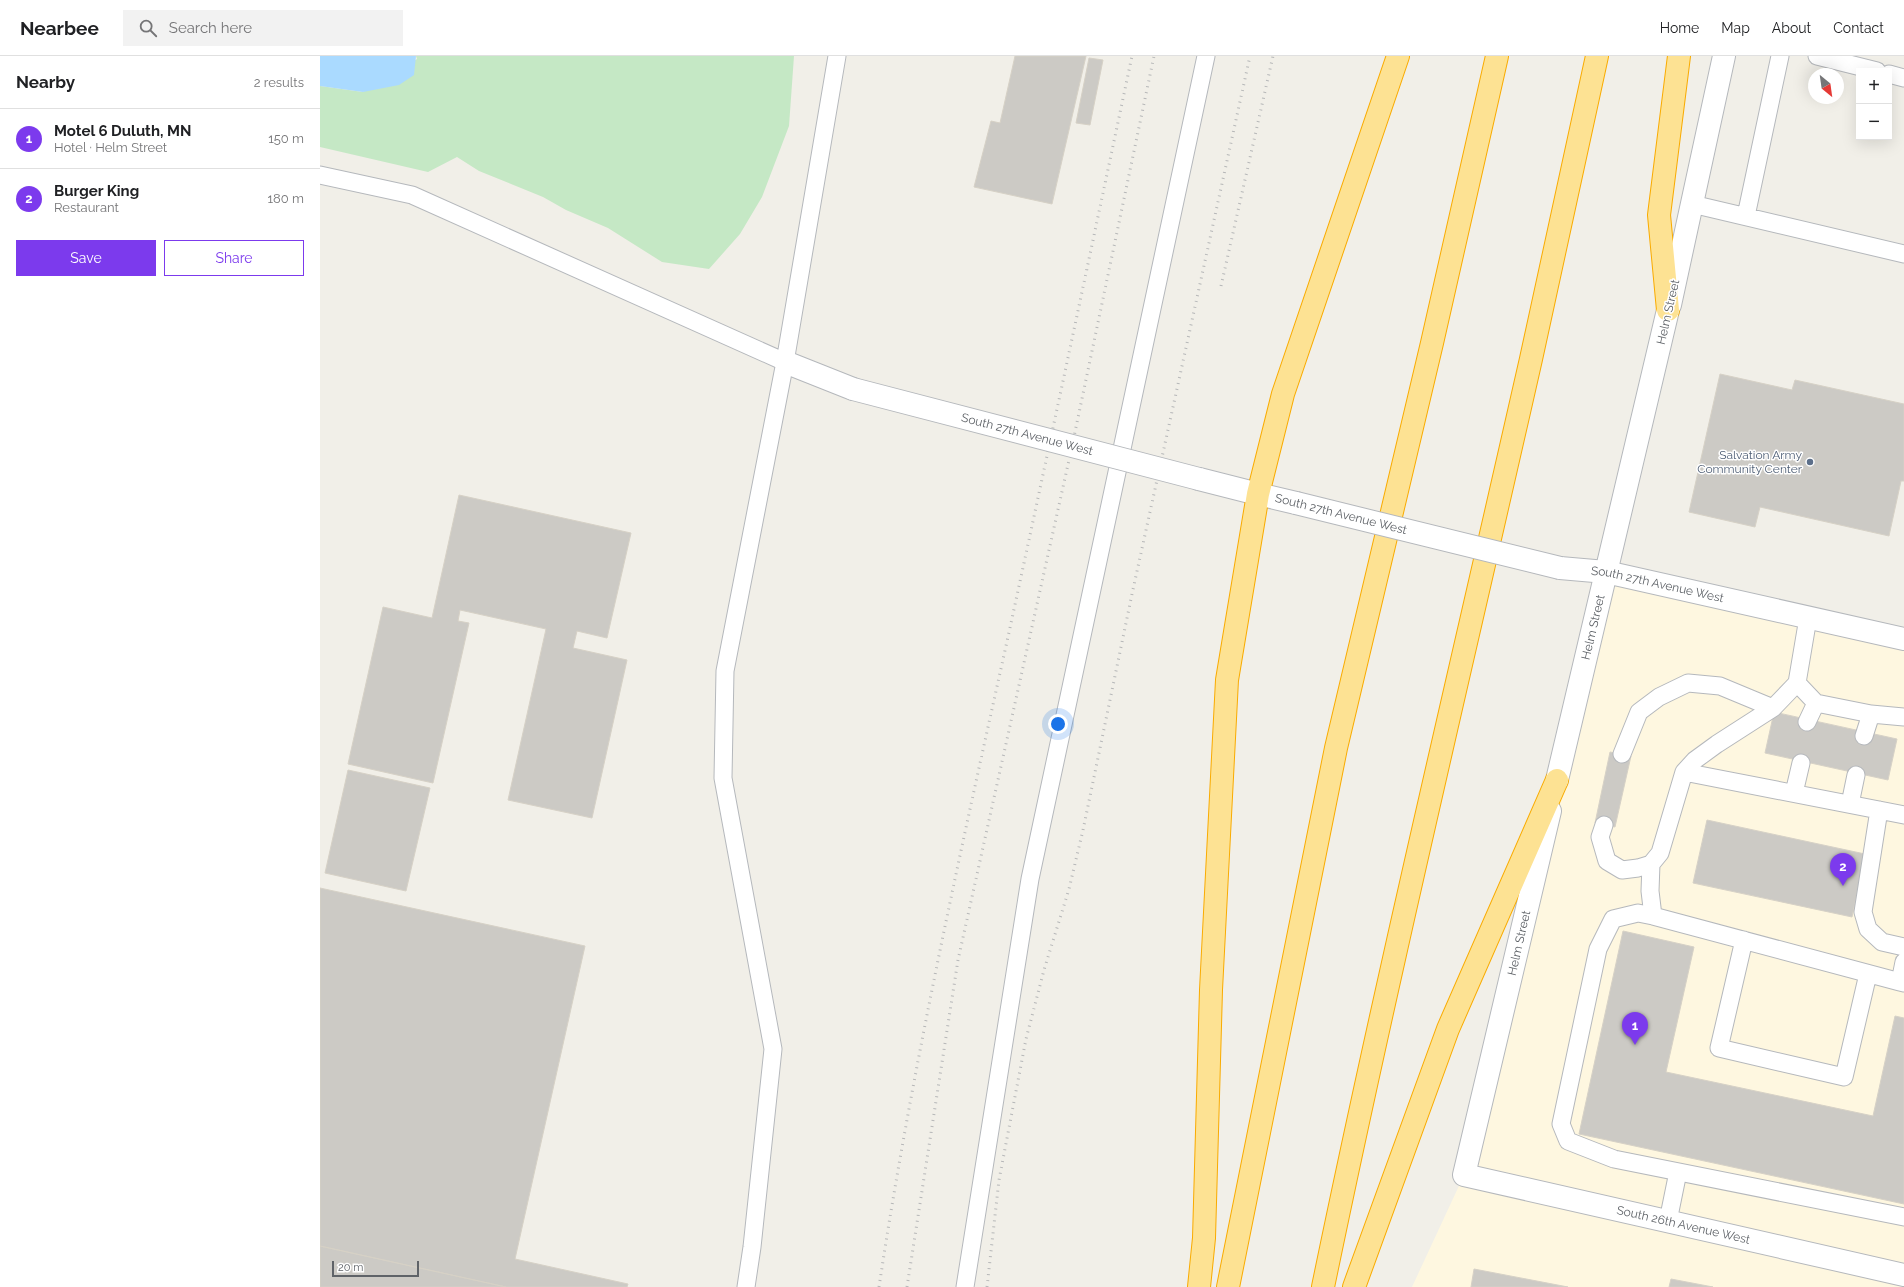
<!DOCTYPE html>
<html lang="en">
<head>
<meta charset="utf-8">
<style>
  body { margin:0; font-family:Raleway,sans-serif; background:#f2f2f2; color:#202124 }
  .controls { position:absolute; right:12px; top:12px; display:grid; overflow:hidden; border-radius:0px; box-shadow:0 4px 16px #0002 }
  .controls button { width:36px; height:36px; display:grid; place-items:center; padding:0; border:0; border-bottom:1px solid #e0e0e0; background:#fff; color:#202124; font:20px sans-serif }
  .compass { position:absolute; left:1488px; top:12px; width:36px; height:36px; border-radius:50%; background:#fff; box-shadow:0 4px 16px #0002; rotate:151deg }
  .scale { position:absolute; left:12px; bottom:10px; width:87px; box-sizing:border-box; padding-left:4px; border:2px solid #5f6368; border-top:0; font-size:11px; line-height:14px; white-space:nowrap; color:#5f6368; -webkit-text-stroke:3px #fff; paint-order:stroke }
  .you { position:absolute; left:738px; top:668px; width:14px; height:14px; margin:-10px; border:3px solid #fff; border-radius:50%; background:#1a73e8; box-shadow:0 0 0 6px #1a73e833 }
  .badge { display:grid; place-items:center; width:26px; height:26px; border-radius:50%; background:#7c3aed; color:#fff; font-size:13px; font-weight:700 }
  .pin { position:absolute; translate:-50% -33px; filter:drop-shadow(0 1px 2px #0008) }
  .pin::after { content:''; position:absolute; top:21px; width:14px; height:12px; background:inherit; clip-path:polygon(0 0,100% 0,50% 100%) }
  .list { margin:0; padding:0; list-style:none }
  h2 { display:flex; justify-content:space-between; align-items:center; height:52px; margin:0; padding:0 16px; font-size:17px }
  h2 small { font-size:13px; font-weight:400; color:#757577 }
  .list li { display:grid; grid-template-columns:26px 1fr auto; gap:12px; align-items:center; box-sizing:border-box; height:60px; padding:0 16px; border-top:1px solid #e0e0e0 }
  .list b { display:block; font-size:15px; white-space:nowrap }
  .list p { margin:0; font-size:13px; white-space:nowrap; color:#757577 }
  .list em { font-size:13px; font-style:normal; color:#757577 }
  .actions { display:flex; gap:8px; padding:12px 16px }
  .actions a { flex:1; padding:9px 0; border:1px solid #7c3aed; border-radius:0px; text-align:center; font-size:14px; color:#7c3aed }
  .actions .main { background:#7c3aed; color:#fff }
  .icon { flex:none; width:22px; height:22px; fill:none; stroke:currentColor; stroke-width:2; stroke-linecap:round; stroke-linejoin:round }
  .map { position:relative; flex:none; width:1584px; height:1231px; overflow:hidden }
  header { display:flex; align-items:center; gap:24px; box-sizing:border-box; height:56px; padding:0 20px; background:#fff; border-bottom:1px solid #e0e0e0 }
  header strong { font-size:19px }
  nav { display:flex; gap:22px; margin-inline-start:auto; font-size:14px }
  .search { width:280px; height:36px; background:#f2f2f2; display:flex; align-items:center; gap:10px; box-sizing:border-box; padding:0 14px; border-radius:0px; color:#757577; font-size:15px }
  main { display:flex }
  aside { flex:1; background:#fff }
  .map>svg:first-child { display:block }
  .commercial { fill:#fef7e0 }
  .green { fill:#c5e8c5 }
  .water { fill:#aadaff }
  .building { fill:#cccac5; stroke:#d6d1c6 }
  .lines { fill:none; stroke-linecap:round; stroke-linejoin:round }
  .service-casing { stroke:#b5b8bc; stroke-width:19 }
  .minor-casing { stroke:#b5b8bc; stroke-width:24 }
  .tertiary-casing { stroke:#b5b8bc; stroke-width:24 }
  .motorway-casing { stroke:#f9ab00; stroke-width:24 }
  .service { stroke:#fff; stroke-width:17 }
  .minor { stroke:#fff; stroke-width:22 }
  .tertiary { stroke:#fff; stroke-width:22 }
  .motorway { stroke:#fde293; stroke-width:22 }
  .rail { stroke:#b6b7b8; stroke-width:3; stroke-dasharray:1 5; stroke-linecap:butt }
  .minor-bridge-casing { stroke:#b5b8bc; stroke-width:24; stroke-linecap:butt }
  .tertiary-bridge-casing { stroke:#b5b8bc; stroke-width:24; stroke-linecap:butt }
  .minor-bridge { stroke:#fff; stroke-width:22 }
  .tertiary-bridge { stroke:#fff; stroke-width:22 }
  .service-dot { fill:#5c6f8a; stroke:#fff; stroke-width:1.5 }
  .labels { text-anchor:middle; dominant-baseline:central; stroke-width:3; stroke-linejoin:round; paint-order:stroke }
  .street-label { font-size:12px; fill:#5f6368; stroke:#fff }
  .service-label { font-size:12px; fill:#4e5e75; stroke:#fff; text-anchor:end }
</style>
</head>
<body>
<header>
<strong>Nearbee</strong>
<div class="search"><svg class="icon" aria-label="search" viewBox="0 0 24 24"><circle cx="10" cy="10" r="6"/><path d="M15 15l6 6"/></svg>Search here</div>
<nav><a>Home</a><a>Map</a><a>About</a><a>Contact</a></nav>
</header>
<main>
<aside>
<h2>Nearby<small>2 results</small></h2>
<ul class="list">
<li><span class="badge">1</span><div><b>Motel 6 Duluth, MN</b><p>Hotel · Helm Street</p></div><em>150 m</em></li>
<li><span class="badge">2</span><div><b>Burger King</b><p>Restaurant</p></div><em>180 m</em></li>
</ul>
<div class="actions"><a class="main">Save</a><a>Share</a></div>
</aside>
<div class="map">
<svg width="1584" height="1231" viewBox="0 0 1584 1231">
  <rect width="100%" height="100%" fill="#f1efe8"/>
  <path class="commercial" d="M1286,516L1584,583V1231H1092L1144,1119Z"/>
  <path class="green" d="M96,0H474L469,70L442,141L420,178L389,213L342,206L288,172L246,154L223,141L159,115L137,101L108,116L0,91V30L43,36L97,3Z"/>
  <path class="water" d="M0,0H96L94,19L79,29L43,36L0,30Z"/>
  <path class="building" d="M695,0H766L732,148L654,131L671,65L680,67Z
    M769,2L783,4L770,69L756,67Z
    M1400,318L1472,334L1475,324L1584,348V425H1581L1569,480L1440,451L1435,471L1369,456Z
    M139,439L311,477L287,582L257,575L253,592L307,604L272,762L188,744L226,573L140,554L138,565L149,567L113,727L28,708L63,551L112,562Z
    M1454,656L1577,683L1568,724L1445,697Z
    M1290,696L1311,700L1295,771L1275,767Z
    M28,714L110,732L86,835L5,817Z
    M1387,764L1545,798L1532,861L1373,827Z
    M0,832L265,890L195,1203L308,1228L307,1231H186L0,1190Z
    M1303,875L1374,891L1346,1016L1553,1060L1575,960L1584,962V1148L1259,1078Z
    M0,1190L186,1231H0Z
    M1154,1213L1248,1231H1151Z
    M1351,1223L1393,1231H1349Z"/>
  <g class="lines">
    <defs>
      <path id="service" d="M1497,0L1557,15
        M1569,18L1584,22
        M0,119L92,139L465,306
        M1372,148L1584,198
        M1426,160L1460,0
        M1477,627L1496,647
        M1487,666L1496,647L1551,658
        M1544,680L1551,658L1584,661
        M1302,698L1319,656L1339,641L1368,627L1400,630L1453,652
        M1364,716L1375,704L1397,688L1453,652L1477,627L1488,562
        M1474,737L1481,707
        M1530,748L1536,719
        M1559,754L1543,856L1548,873L1562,886L1584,891
        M1284,769L1280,781L1287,805L1302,814L1318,812L1331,808L1340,797L1364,716L1584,759
        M1331,808L1330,835L1333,860
        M1424,884L1399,992L1524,1021L1548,918
        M1584,906L1580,926L1584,927
        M1580,926L1333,860L1318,857L1293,863L1278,893L1241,1068L1248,1085L1294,1103L1584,1161
        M1348,1165L1358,1116
        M426,1231L432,1191L453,993L403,722L405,615L465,306L517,0
        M645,1231L710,823L886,0"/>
      <g id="minor">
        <path d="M1350,249L1404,0"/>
        <path d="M465,306L533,333"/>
        <path d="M879,423L938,438"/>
        <path id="s1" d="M1230,755L1144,1119L1584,1219"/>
      </g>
      <g id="tertiary">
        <path d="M938,438L976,447"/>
        <path id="s2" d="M1240,512L1286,516L1584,583"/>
        <path id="s3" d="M1237,724L1348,254"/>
      </g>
      <path id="motorway" d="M1348,254L1339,159L1359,0
        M879,1231L884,1182L891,934L907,624L938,438L963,338L1078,0
        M908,1231L1016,692L1112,287L1177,0
        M1003,1231C1067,921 1141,612 1211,303C1233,202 1255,101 1277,0
        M1034,1231L1128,973L1237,724"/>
    </defs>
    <use href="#service" class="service-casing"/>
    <use href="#minor" class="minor-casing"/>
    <use href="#tertiary" class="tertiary-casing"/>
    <use href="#motorway" class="motorway-casing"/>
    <use href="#service" class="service"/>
    <use href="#minor" class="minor"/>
    <use href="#tertiary" class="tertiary"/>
    <use href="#motorway" class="motorway"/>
    <path class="rail" d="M901,230L953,0
      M559,1231C592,1012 640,797 688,581C730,387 771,194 812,0
      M587,1231L638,904L751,395L834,0
      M667,1231L679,1124L706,983L724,914L749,833L763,774L812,538L930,0"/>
    <defs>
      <g id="minor-bridge">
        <path id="s4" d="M533,333L879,423"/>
      </g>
      <path id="tertiary-bridge" d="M976,447L1240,512"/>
    </defs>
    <use href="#minor-bridge" class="minor-bridge-casing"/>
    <use href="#tertiary-bridge" class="tertiary-bridge-casing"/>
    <use href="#minor-bridge" class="minor-bridge"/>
    <use href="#tertiary-bridge" class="tertiary-bridge"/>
  </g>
  <circle class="service-dot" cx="1490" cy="406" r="4"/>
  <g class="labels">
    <g class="street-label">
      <text transform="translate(1348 256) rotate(-77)">Helm Street</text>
      <text stroke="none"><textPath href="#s4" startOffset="180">South 27th Avenue West</textPath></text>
      <text transform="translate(1021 458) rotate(14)">South 27th Avenue West</text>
      <text stroke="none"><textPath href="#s2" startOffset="99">South 27th Avenue West</textPath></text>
      <text stroke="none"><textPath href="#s3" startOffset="157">Helm Street</textPath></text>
      <text transform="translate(1199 887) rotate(-77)">Helm Street</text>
      <text stroke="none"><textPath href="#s1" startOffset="599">South 26th Avenue West</textPath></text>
    </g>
    <g class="service-label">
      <text x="1482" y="399">Salvation Army<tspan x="1482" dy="14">Community Center</tspan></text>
    </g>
  </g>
</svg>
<div class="controls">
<button>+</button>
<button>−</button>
</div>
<svg class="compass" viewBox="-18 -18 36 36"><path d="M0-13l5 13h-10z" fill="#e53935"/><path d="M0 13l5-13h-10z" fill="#757577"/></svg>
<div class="scale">20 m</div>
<div class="you"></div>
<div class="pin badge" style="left:1315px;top:989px">1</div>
<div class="pin badge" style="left:1523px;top:830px">2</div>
</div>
</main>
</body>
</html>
